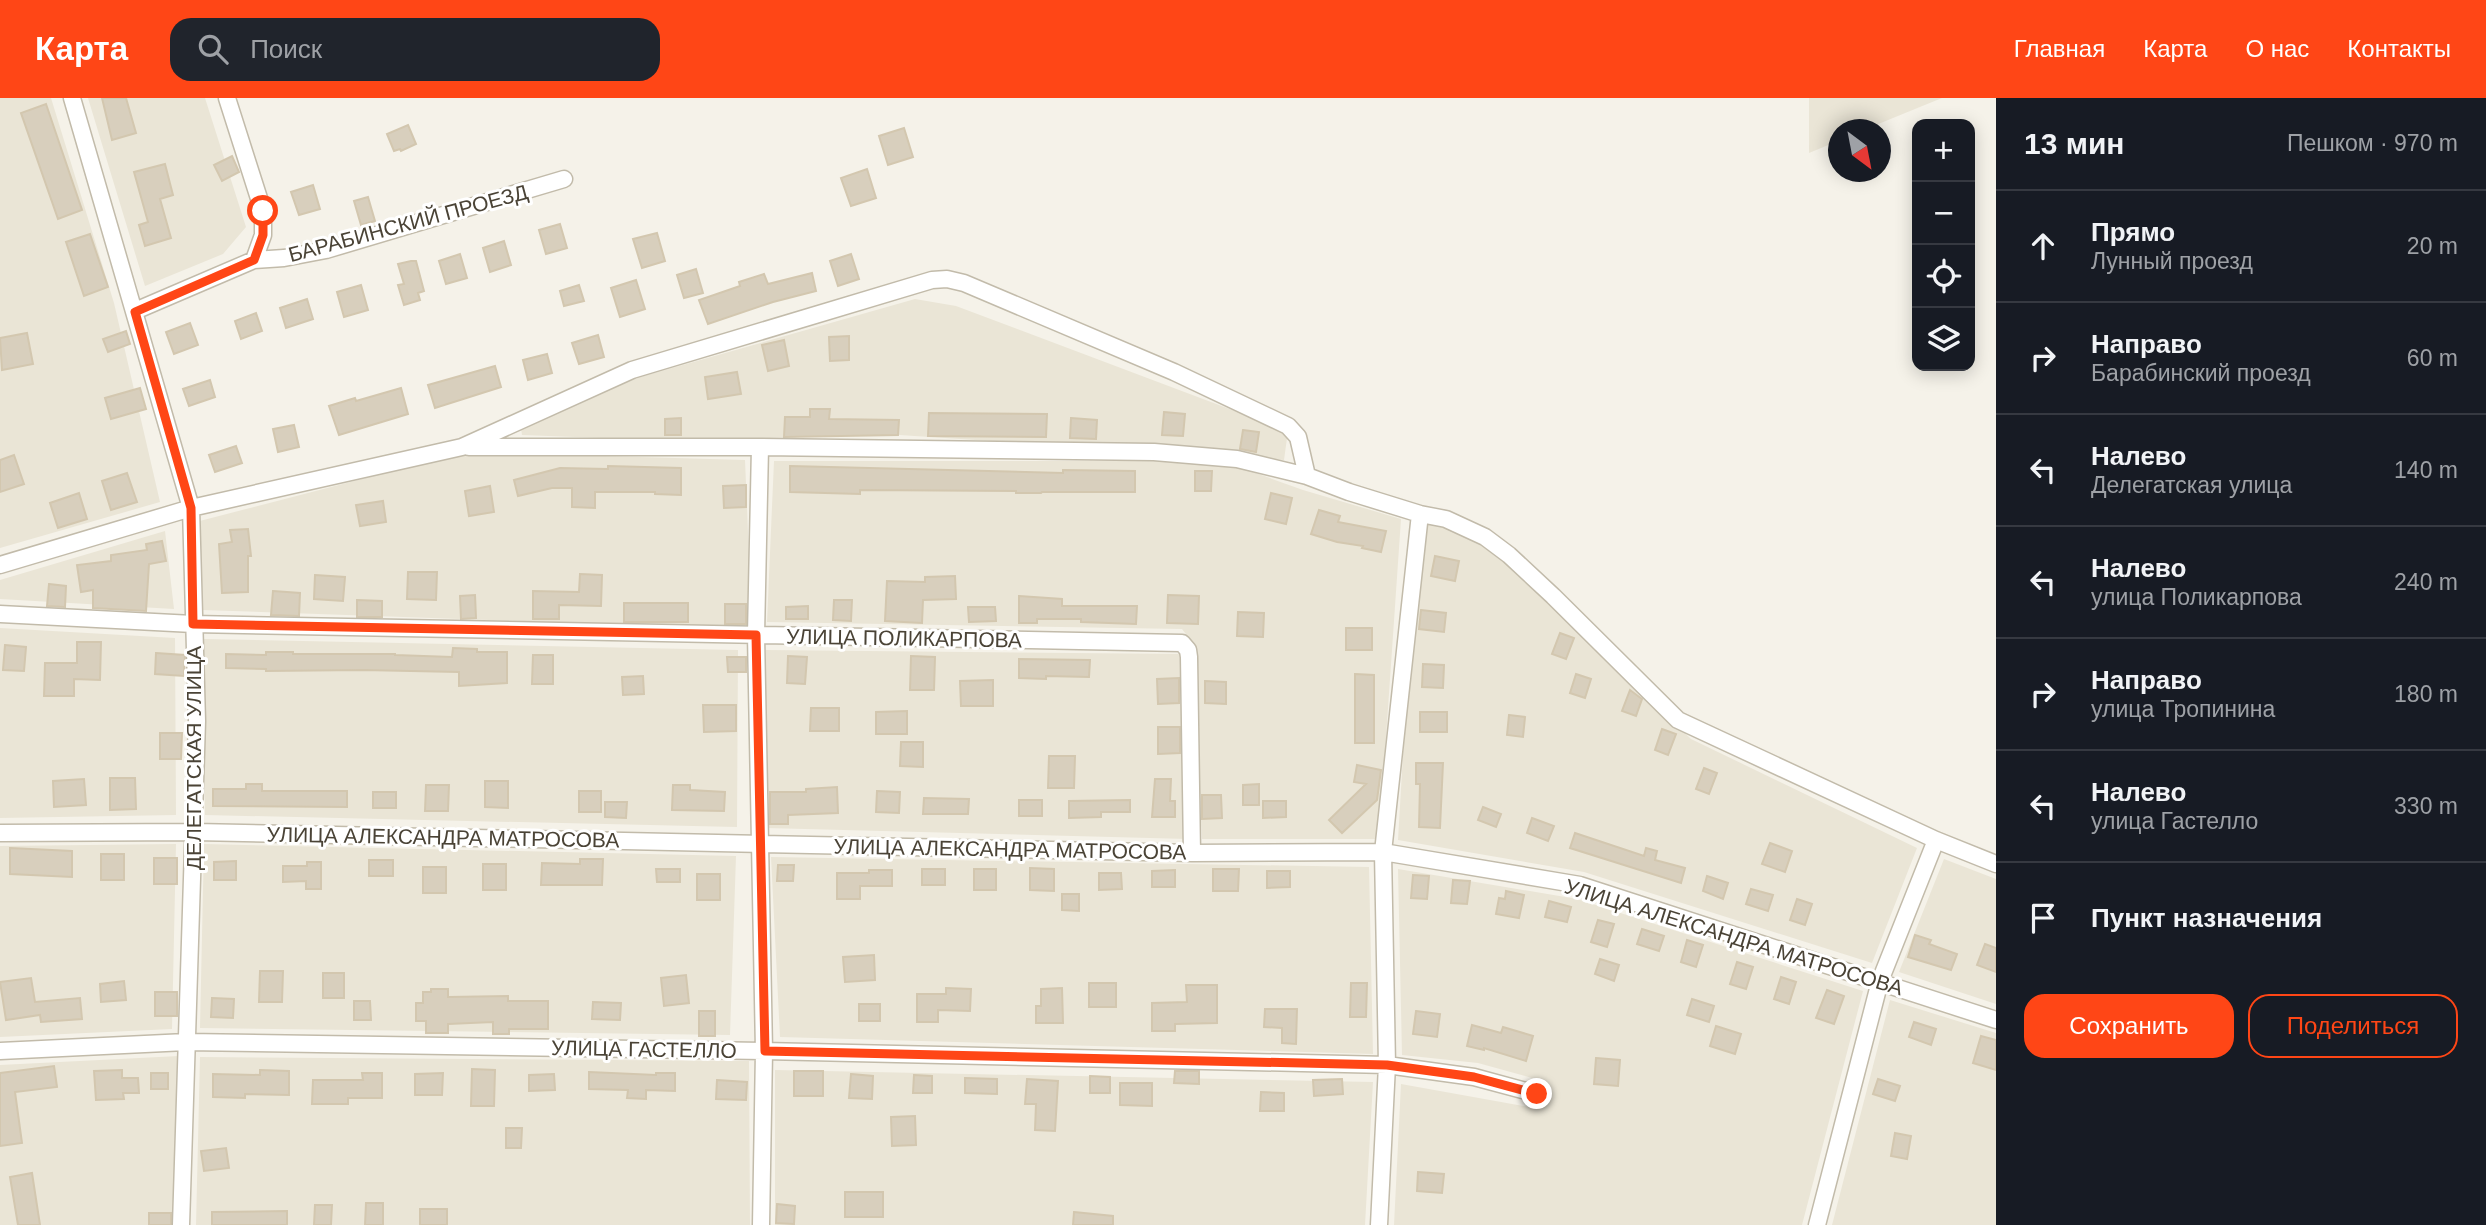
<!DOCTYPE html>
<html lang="ru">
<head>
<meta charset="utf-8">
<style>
  body { margin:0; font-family:Helvetica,sans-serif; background:#20242c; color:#f1f3f6 }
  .controls { position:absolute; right:21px; top:21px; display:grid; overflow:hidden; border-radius:14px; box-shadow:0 4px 18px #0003 }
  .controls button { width:63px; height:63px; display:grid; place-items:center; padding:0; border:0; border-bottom:2px solid #363941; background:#171b24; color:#f1f3f6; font:35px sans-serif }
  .compass { position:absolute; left:1828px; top:21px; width:63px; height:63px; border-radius:50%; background:#171b24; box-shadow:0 4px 18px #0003; rotate:148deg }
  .stop { position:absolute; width:21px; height:21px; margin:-16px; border:5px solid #ff4616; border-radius:50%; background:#fff }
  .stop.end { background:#ff4616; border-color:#fff; box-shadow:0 2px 7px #0008 }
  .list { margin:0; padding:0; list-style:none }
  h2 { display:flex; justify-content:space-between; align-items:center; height:91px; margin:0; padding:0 28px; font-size:30px }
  h2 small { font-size:23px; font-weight:400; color:#9ea1a6 }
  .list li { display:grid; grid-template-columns:46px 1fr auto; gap:21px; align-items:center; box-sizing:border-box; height:112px; padding:0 28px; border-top:2px solid #363941 }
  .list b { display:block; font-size:26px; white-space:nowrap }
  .list p { margin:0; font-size:23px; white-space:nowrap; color:#9ea1a6 }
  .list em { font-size:23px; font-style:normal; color:#9ea1a6 }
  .actions { display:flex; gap:14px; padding:21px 28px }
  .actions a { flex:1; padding:16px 0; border:2px solid #ff4616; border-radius:21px; text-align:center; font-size:24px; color:#ff4616 }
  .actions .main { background:#ff4616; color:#fff }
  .icon { flex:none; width:38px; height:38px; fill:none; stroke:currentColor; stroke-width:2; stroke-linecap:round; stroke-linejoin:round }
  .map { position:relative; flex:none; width:1996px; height:1127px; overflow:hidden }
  header { display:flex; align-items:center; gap:42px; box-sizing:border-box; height:98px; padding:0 35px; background:#ff4616; color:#fff }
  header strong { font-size:33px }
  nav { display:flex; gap:38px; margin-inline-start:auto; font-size:24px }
  .search { width:490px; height:63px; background:#20242c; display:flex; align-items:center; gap:18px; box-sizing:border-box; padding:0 24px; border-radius:21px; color:#9ea1a6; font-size:26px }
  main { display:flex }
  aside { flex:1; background:#171b24 }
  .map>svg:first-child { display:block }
  .residential { fill:#eae5d6 }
  .building { fill:#d8cfbd; stroke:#d3c7af; stroke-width:2 }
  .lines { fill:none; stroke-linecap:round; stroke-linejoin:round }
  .minor-casing { stroke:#c2bbaa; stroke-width:19 }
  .minor { stroke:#fff; stroke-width:16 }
  .route { stroke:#ff4616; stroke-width:9 }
  .labels { text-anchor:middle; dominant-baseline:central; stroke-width:6; stroke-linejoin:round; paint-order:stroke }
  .street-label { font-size:21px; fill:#4a4336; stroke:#fff }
</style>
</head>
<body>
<header>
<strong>Карта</strong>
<div class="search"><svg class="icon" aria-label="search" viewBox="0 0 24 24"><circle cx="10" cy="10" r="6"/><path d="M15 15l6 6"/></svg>Поиск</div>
<nav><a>Главная</a><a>Карта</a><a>О нас</a><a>Контакты</a></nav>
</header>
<main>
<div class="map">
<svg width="1996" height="1127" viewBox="0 0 1996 1127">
  <rect width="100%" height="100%" fill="#f5f2e9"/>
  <path class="residential" d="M0,0H51L114,205L160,404L0,450Z
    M88,0H205L246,129L223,156L145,188Z
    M1809,0H1942L1866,31L1839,32L1838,43L1809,55Z
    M915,201L956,208L1288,333L1284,362L884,336L681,343L522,337L521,330L591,297L644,278Z
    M466,354L745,362L752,531L202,512L192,425Z
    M774,363H1159L1239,369L1303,392L1401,421L1379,741H1202L1192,544L1182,531L767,524Z
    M1417,418L1480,443L1530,487L1691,641L1917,750L1872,865L1584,774L1398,742Z
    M165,433L174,511L0,501V482Z
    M0,530L175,540L176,717L0,720Z
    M204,541L738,552L737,729L205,717Z
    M766,552L1185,556L1188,741L766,730Z
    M176,746L172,931L0,939V748Z
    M204,746L736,758L730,937L200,930Z
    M771,759L1369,769L1373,956L780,939Z
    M1944,761L1996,781V906L1899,874Z
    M1398,771L1577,801L1863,893L1802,1127H1394L1401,986L1535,1010L1551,997L1543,983L1478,965L1402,957Z
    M1890,902L1996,935V1127H1832Z
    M179,958V1127H0V967Z
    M200,959L749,963L750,1127H196Z
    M775,972L1373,984L1365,1127H775Z"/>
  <path class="building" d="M102,0H126L136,35L112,42Z
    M46,6L82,112L58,121L21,15Z
    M408,27L416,46L401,53L400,51L394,53L387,36Z
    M904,30L913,59L888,67L879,38Z
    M232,58L239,74L222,83L214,67Z
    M165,66L173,97L160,101L171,140L145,148L139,127L148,124L134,74Z
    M867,71L876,100L851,108L841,80Z
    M313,87L320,111L299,117L291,94Z
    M368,99L375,123L361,127L354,103Z
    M560,126L567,150L546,156L539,132Z
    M657,135L665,163L642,170L633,141Z
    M90,136L108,189L84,198L66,144Z
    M504,143L511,167L490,174L483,150Z
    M460,156L467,180L446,186L439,163Z
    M851,156L859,181L838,188L830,163Z
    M411,163H416L424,193L418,195L420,202L404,207L398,187L404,186L398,166Z
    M696,171L703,195L684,200L677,177Z
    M812,175L816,193L773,204L708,226L699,202L740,188L739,184L764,176L768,186Z
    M636,182L645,211L620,219L611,190Z
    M361,187L368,212L344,219L337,194Z
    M579,187L584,203L564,208L560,193Z
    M307,201L313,221L286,230L280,210Z
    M256,215L262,233L241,241L235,223Z
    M190,225L198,247L174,256L166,234Z
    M126,233L130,246L108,254L103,241Z
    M27,235L33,266L2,272L0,240Z
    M598,237L604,259L579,266L572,245Z
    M849,238V262L830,263L829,239Z
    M784,242L789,268L768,273L762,247Z
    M547,256L552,275L528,282L523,262Z
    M495,268L501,289L435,310L428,287Z
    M737,274L741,296L708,301L705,279Z
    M210,282L215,299L189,308L183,291Z
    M140,290L146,311L111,321L105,300Z
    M401,290L408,316L339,337L329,308L355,300L356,303Z
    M810,311H830L829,321L899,322L898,337L784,339L785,319H810Z
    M1164,314L1185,316L1183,338L1162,337Z
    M929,315L1047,316L1046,339L928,338Z
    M681,320V337H665V321Z
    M1071,320L1097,322L1096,341L1070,340Z
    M294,327L299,349L278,354L273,331Z
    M1243,332L1259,334L1256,354L1240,351Z
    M236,348L242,365L215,374L209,357Z
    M14,357L24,386L0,394V362Z
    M608,368L681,370V397L655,396V394H595V410L572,409V390H552L518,398L514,382L560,370L608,371Z
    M790,368L1063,375V372L1135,373V394H1042L1041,395H1016V393L860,392V396L790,394Z
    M1195,373H1212L1211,393H1195Z
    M127,375L137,404L111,412L102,383Z
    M746,387V409L724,410L723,388Z
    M490,388L494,414L469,418L465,393Z
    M79,395L87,421L58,430L50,405Z
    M1271,395L1292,400L1286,426L1265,421Z
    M383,403L386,424L360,428L356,407Z
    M1319,412L1340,418L1338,424L1386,433L1381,454L1362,450L1363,448L1337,444L1311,436Z
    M248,431L251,458H248V494L222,495L219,446L232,444L230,432Z
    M162,443L166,463L149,466L146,513L93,510V492L81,494L77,467L111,463V457L147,452L146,446Z
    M1435,458L1459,463L1455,483L1431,478Z
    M408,474H437L436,502L407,501Z
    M580,476L602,477L601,508L559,507V521H533V493L579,494Z
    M315,477L345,479L343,503L314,501Z
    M955,478L956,501L923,502L922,525L885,523L887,483L925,484V479Z
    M49,486L66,488L65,509L47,508Z
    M273,493L300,495L299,518L271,517Z
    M475,497L476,520L461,521L460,498Z
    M1168,497L1199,498L1198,526L1167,525Z
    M1019,498L1062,501V508H1137L1136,526L1081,524V521H1037V525H1019Z
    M357,502L382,503V519H357Z
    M834,502H852L851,523L833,522Z
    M624,505H688V524H624Z
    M725,506H746V526H725Z
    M808,508V521H786V509Z
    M968,509H995L996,523L969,524Z
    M1421,512L1446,515L1444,534L1419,531Z
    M1238,514L1264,515L1263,539L1237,538Z
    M1346,530H1372V552H1346Z
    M1560,535L1574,540L1566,561L1552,556Z
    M77,544H101L100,582L74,581V598H44L45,565H77Z
    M5,547L26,549L24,573L3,572Z
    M453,550L477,551V554H507V585L459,588V574L363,572L266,573V571L226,570V556L266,557V554H293V556H395V557L452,559Z
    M156,555L185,557L184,578L155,576Z
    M533,557H553V586H532Z
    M788,558L807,559L805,586L787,585Z
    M911,558L935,559L934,592H910Z
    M727,559H746V574H728Z
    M1019,561L1090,562L1089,579L1046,578V581L1019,580Z
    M1423,566L1444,567L1443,590L1422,589Z
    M1355,576L1374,577V645H1355Z
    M1576,576L1591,581L1585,600L1570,595Z
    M643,578L644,596L623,597L622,579Z
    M1179,580V605L1158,606L1157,581Z
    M993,582V608H961L960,583Z
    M1205,583L1226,584V606L1205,605Z
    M1630,592L1642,601L1636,618L1622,613Z
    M703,607H736V633L704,634Z
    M811,610H839V633H810Z
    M907,613V636H876V614Z
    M1420,614H1447V634H1420Z
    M1509,617L1525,619L1523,639L1507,637Z
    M1158,629H1180V655L1158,656Z
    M1662,631L1676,636L1668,657L1655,652Z
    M160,635H182L181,661H160Z
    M901,644H923V669L900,668Z
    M1049,658H1075L1074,690H1048Z
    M1416,665H1443L1440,730L1419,729L1420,686H1416Z
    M1357,667L1381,672L1377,702L1342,735L1329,722L1366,686L1354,684Z
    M1704,670L1717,675L1709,696L1696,691Z
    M110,680H135L136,711L110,712Z
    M84,681L86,707L54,709L53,683Z
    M1155,681H1171L1170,703H1175V719H1152Z
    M485,683H508V710L485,709Z
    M246,686H262V693H347V709L213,708V691H246Z
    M1259,686V707H1243V687Z
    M426,687H449L448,713H425Z
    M673,687H690V692L725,694L724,713L672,712Z
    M837,689L838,715L788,717V726H770V694H806V691Z
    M579,693H601V714H579Z
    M877,693L900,694L899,715L876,714Z
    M373,694H396V710H373Z
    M1202,697H1221L1222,720L1202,721Z
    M924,700L969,701L968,716H923Z
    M1019,702H1042V718H1019Z
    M1130,702V714H1101V719L1069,720V703Z
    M1263,703H1286V719L1263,720Z
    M605,704H627L626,720L605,719Z
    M1483,709L1501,716L1496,729L1478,722Z
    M1532,720L1554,728L1548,743L1527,735Z
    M1575,735L1644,758L1646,750L1657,753L1655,762L1685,770L1681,785L1570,750Z
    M1770,745L1792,753L1785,774L1762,766Z
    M10,750L72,753V779L10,776Z
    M101,756H124V782H101Z
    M154,760H177V786H154Z
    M580,761H603L602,787H541L542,765L580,766Z
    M369,762H393V778H369Z
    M236,763V782H214V764Z
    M307,764H321V791H306V783L283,784V768H307Z
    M483,766H506V792H483Z
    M778,767H794L793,783H777Z
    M423,769H446V795H423Z
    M1030,770L1054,771V793L1030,792Z
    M656,771H680V784H657Z
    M922,771H945V787H922Z
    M974,771H996V792H974Z
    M1213,771H1239L1238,793H1213Z
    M869,772H892V788H860V801H837V775H869Z
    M1175,772V789H1152V773Z
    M1267,773H1290V789L1267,790Z
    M1099,775H1121L1122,791L1099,792Z
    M697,776H720V802H697Z
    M1413,777L1429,778L1427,801L1411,800Z
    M1707,778L1728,785L1723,801L1703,793Z
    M1453,782L1470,783L1467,806L1451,805Z
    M1751,791L1773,797L1768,813L1746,806Z
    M1506,793L1524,797L1519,820L1496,816L1499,800L1505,801Z
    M1062,796H1079V813L1062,812Z
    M1797,801L1812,806L1805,827L1790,822Z
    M1549,803L1571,809L1567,824L1545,819Z
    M1598,822L1614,826L1607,849L1591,844Z
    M1642,831L1664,838L1659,853L1637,846Z
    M1915,837L1931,842L1929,846L1957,856L1951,872L1908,859Z
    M1687,842L1703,847L1696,869L1681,864Z
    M1985,846L1996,850V874L1977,867Z
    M874,857L875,882L845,884L843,859Z
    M1600,861L1619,867L1614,883L1595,876Z
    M1737,864L1753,869L1746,891L1730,886Z
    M260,873H283L282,904H259Z
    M323,875H344V900H323Z
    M686,877L689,905L664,908L661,880Z
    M1781,879L1796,884L1789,906L1774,901Z
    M31,880L35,904L80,900L82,921L41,924L40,917L6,922L0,884Z
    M124,883L126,902L101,904L100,886Z
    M1089,885H1116V909H1089Z
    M1351,885H1367L1366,919H1350Z
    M1186,887H1217V925L1175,926V933H1152V905L1187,904Z
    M946,890L971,891L970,913L938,912V924H917V896H946Z
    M1062,890L1063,925H1036V908H1041V891Z
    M431,891H448V899L508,898V903H548V931H509V936H493V924L448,926V935H426V923H416V905H423V894H431Z
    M1827,892L1844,898L1834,926L1816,920Z
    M155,894H177V918H155Z
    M212,900L234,901L233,920L211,919Z
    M1692,901L1714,908L1709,924L1687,917Z
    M354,903H370L371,922H354Z
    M593,904L621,905L620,922L592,921Z
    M859,906H880V923H859Z
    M1265,911H1297L1296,946L1282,945V930L1264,929Z
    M699,913H715V938H699Z
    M1416,913L1440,916L1437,939L1413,936Z
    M1914,924L1936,931L1931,947L1909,939Z
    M1472,927L1501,935L1503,929L1533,938L1526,963L1484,950V952L1467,948Z
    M1716,928L1741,936L1735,956L1710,948Z
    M1981,938L1996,942V972L1973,965Z
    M1596,960L1620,962L1618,988L1594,986Z
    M54,968L57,989L15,994L22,1045L0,1048V975Z
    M472,971L495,972L494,1008H471Z
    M122,972V980H138L139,995H123L124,1001L96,1002L94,973Z
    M260,972L289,973V997L245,996V1000L213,999V976L260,977Z
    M794,973H823V998H794Z
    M1175,973H1199V986L1174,985Z
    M589,974L656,977V975H675V993L646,992V1001L627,1000L628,992L589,991Z
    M151,975H168V991H151Z
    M362,975H382V1000H348V1006H312L313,982H363Z
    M443,975L442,997H415V976Z
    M554,976L555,992L529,993V977Z
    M851,976L873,978L872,1001L849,1000Z
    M914,977L932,978V995H913Z
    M1090,978L1110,979V995H1090Z
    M965,980L997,981V996L965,995Z
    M1027,981L1058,983L1055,1033L1035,1032L1036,1006H1025Z
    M1342,981L1343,996L1314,998L1313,982Z
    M1878,981L1900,988L1895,1003L1873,996Z
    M717,982L747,984L746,1002L716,1001Z
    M1120,985H1152V1008L1120,1007Z
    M1261,994L1284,995V1013H1260Z
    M915,1018L916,1047L892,1048L891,1019Z
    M506,1030H522L521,1050H506Z
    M1895,1035L1911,1038L1907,1061L1891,1058Z
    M226,1050L229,1070L204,1073L201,1053Z
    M1418,1074L1444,1076L1442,1095L1417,1093Z
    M32,1075L40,1127H18L10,1079Z
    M845,1094H883V1119H845Z
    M366,1105H383V1127H365Z
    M777,1106L795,1108L794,1126L776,1125Z
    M315,1107H332L331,1127H314Z
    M420,1111H447V1127H420Z
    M287,1113V1127H212V1114Z
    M1074,1114L1113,1118V1127H1073Z
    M149,1115H171V1127H149Z"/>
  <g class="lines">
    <defs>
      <path id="minor" d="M72,0L191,410L197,623L181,1127
        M227,0L263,113V137L254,162
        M135,213L254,162L284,160L326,152L564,81
        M469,349H760L1154,354L1237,361L1307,378
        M760,349L756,537L764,953L761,1127
        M0,467L191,410L462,349L632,272L932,182L947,181L964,185L1174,274L1288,328L1298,339L1307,378L1349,394L1420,416L1446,421L1485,439L1509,457L1553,498L1678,622L1936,742L1996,766
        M0,516L193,526L1182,545L1188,552L1189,559L1192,755
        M0,735L195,734L1192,755L1383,754L1580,787L1996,922
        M0,953L186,944L764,953L1387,967L1474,979L1537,996
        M1379,1127L1387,967L1383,754L1420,416
        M1817,1127L1880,883L1936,742"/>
    </defs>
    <use href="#minor" class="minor-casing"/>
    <use href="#minor" class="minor"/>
  </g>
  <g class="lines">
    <path class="route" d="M263,113V137L254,162L135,214L191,410L193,526L756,537L765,953L1387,967L1474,979L1537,996"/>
  </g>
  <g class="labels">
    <g class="street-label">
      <text transform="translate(408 125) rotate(-15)">БАРАБИНСКИЙ ПРОЕЗД</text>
      <text transform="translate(904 540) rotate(1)">УЛИЦА ПОЛИКАРПОВА</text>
      <text transform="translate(193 660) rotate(-90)">ДЕЛЕГАТСКАЯ УЛИЦА</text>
      <text transform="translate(443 739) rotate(1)">УЛИЦА АЛЕКСАНДРА МАТРОСОВА</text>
      <text transform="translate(1010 751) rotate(1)">УЛИЦА АЛЕКСАНДРА МАТРОСОВА</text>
      <text transform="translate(1734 839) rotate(17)">УЛИЦА АЛЕКСАНДРА МАТРОСОВА</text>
      <text transform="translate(644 951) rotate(1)">УЛИЦА ГАСТЕЛЛО</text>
    </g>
  </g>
</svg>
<div class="controls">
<button>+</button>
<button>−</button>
<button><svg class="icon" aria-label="locate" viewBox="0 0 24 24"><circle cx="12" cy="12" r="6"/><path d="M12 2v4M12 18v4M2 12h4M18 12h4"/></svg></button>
<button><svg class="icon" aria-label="layers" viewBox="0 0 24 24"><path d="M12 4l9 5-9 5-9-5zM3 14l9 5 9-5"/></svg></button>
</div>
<svg class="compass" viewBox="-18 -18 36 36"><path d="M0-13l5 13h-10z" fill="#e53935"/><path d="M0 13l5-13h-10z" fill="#9ea1a6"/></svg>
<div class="stop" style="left:263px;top:113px"></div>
<div class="stop end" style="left:1537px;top:996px"></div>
</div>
<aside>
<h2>13 мин<small>Пешком · 970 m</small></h2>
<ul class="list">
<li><svg class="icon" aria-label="ahead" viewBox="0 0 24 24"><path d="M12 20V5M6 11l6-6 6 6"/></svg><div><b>Прямо</b><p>Лунный проезд</p></div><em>20 m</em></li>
<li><svg class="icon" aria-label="right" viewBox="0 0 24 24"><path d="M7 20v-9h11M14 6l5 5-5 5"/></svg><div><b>Направо</b><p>Барабинский проезд</p></div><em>60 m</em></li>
<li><svg class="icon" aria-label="left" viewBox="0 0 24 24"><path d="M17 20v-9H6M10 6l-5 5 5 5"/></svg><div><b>Налево</b><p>Делегатская улица</p></div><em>140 m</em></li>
<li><svg class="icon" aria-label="left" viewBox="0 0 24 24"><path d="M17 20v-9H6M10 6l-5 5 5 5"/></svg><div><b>Налево</b><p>улица Поликарпова</p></div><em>240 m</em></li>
<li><svg class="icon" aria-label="right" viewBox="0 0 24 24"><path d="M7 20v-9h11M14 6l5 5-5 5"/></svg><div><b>Направо</b><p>улица Тропинина</p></div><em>180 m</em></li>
<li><svg class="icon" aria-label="left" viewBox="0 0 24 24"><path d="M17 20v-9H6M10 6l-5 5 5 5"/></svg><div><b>Налево</b><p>улица Гастелло</p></div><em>330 m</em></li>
<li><svg class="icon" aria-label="arrive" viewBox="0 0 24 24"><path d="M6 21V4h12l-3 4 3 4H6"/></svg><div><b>Пункт назначения</b></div></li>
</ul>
<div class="actions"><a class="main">Сохранить</a><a>Поделиться</a></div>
</aside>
</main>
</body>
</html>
